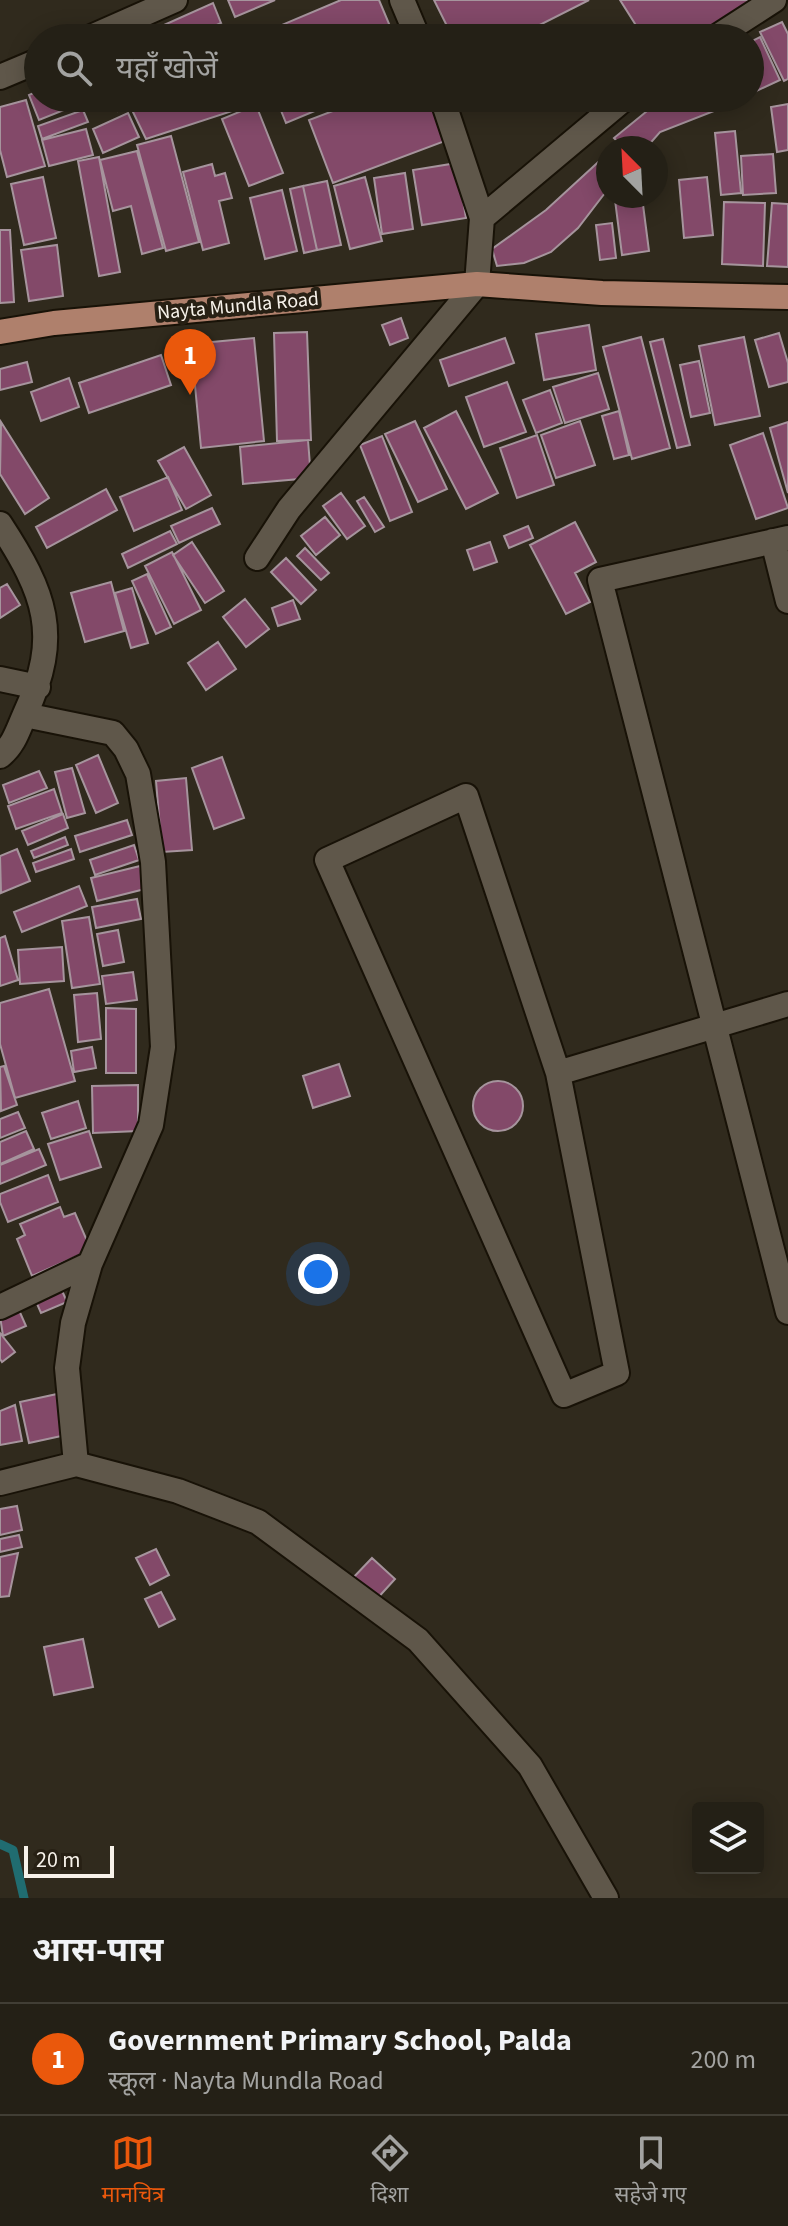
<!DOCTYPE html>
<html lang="hi">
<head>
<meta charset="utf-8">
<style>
  body { margin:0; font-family:"Source Sans 3","Noto Sans Devanagari",sans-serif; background:#2c281f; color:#f1f3f6 }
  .controls { position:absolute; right:24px; bottom:24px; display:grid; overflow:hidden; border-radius:8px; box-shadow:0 4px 20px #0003 }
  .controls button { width:72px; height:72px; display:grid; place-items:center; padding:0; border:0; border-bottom:2px solid #413e35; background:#242016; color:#f1f3f6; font:40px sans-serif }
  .compass { position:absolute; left:596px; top:136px; width:72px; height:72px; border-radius:50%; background:#242016; box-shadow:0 4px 20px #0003; rotate:336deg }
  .scale { position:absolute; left:24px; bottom:20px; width:90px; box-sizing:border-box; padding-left:8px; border:4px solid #f7f2ea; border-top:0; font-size:22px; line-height:28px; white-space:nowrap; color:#f7f2ea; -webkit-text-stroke:6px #272014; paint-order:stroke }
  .you { position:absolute; left:318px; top:1274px; width:28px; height:28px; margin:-20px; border:6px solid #fff; border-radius:50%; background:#1a73e8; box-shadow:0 0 0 12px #1a73e833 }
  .badge { display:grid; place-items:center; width:52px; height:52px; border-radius:50%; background:#ea580c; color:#fff; font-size:26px; font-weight:700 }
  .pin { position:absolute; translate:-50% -66px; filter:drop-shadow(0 2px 4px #0008) }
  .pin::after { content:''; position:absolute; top:42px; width:28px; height:24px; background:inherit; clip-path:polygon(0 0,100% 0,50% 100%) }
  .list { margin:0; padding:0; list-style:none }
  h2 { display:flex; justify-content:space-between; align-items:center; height:104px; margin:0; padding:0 32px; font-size:34px }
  h2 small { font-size:26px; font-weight:400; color:#a3a3a1 }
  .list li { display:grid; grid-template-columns:52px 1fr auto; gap:24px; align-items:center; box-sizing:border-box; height:112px; padding:0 32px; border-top:2px solid #413e35 }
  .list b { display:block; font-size:30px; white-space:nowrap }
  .list p { margin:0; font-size:26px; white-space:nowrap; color:#a3a3a1 }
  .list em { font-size:26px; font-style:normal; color:#a3a3a1 }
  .icon { flex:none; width:44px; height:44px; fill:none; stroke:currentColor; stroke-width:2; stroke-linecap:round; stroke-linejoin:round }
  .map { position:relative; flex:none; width:788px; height:1898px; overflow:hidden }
  .search { position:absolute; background:#242016; box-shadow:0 4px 20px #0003; left:24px; right:24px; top:24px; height:88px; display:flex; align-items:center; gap:20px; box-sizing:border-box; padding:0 28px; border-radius:44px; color:#a3a3a1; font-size:30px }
  .sheet { height:216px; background:#242016 }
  nav { display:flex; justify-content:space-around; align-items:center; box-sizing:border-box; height:112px; border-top:2px solid #413e35; background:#242016; font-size:22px; color:#a3a3a1 }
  nav a { display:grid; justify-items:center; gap:4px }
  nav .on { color:#ea580c }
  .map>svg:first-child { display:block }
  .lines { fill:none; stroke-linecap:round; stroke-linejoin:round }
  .stream { stroke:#206c70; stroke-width:9 }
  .building { fill:#834969; stroke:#a6949d; stroke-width:2 }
  .minor-casing { stroke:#181207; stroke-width:28 }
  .major-casing { stroke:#181207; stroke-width:28 }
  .minor { stroke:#5f574a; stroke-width:24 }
  .major { stroke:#af806c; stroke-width:24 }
  .labels { text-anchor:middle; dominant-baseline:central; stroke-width:8; stroke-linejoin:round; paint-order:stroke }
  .street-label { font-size:20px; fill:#f7f2ea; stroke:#272014 }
</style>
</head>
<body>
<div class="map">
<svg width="788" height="1898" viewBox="0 0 788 1898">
  <rect width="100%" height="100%" fill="#302a1d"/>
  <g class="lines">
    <path class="stream" d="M0,1844L13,1850L24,1898"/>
  </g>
  <path class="building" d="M228,0H275L235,17Z
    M341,0H379L395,38H251Z
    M434,0H589L514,38H453Z
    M620,0H751L692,38H644Z
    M213,3L221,23L189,38H135Z
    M782,22L788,34V79L784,81L760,32Z
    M222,25L229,38H195Z
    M760,37L780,80L750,94V42Z
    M38,91V98H94L39,120L29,95Z
    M113,98H147L118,111Z
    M156,98H272L146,139L132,110Z
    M276,98H346L286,123Z
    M367,98H429L445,141L333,183L309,120Z
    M663,98H706L714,111L660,132L646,148H624L614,138Z
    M26,100L45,166L7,177L0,150V107Z
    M788,104V150L777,152L771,107Z
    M256,105L283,173L249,186L222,119Z
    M83,110L88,122L42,139L38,126Z
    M128,113L139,137L103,153L93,129Z
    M86,129L93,155L49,166L42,140Z
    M735,131L741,193L721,195L715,133Z
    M171,136L199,242L166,251L137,145Z
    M137,151L163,248L142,254L131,206L113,211L100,160Z
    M773,154L776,193L743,195L741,156Z
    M606,155L608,189L578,228L551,252L524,263L497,266L492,249L546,210Z
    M99,157L120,272L99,276L78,161Z
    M457,163L466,218L422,225L413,170Z
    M212,164L215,176L225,173L232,198L219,201L229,243L203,250L183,172Z
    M405,173L413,229L382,234L374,178Z
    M43,177L56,238L24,245L11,184Z
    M365,177L382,241L350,249L334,186Z
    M707,177L713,235L684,238L679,180Z
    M327,181L341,245L317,250L303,186Z
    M303,186L317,250L304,253L290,189Z
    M282,190L297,251L265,259L250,198Z
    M642,197L649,251L622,255L615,200Z
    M724,202L765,203L763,266L722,264Z
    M772,203L788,204V267L767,266Z
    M612,223L616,258L600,260L596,225Z
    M0,230H10L14,302L0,303Z
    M57,245L63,296L29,301L21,250Z
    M401,318L408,338L390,345L382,325Z
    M589,325L596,370L544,380L536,334Z
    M307,332L311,440L277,441L274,333Z
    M779,333L788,363V382L769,387L755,340Z
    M641,337L670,448L632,459L603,347Z
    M744,337L760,416L715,425L699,346Z
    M254,338L264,441L201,448L191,344Z
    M505,338L514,363L449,386L440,360Z
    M663,339L690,445L677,448L650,342Z
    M161,355L171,385L89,413L79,383Z
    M699,361L710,413L691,417L680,365Z
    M27,362L32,382L0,390V369Z
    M598,373L609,409L565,423L553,387Z
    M69,378L79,407L41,421L31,392Z
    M507,382L526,432L484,447L466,397Z
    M550,390L562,423L536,433L523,400Z
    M456,411L498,493L466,509L424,428Z
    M619,411L629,455L614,459L602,416Z
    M415,421L447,489L418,502L385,434Z
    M580,421L595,465L556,478L541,435Z
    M1,422L49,498L25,514L0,474Z
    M788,422V493L770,428Z
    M763,433L788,508L756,519L730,445Z
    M537,435L554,485L517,498L500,448Z
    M382,436L412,512L390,521L360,445Z
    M308,440L311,478L243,484L240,447Z
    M184,447L211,495L186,509L158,461Z
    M168,477L182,510L134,531L120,497Z
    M106,489L117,510L47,548L36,527Z
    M341,493L365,526L347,539L323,506Z
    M364,497L384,527L375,532L357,501Z
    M212,508L220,524L179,543L171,526Z
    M325,517L340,535L316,555L301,536Z
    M575,522L596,562L575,573L590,602L566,614L530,545Z
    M528,526L533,538L509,548L504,536Z
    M170,531L177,544L128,568L122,554Z
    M192,542L224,591L205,603L173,555Z
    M490,542L497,562L474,570L467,550Z
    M305,548L329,573L321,580L297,556Z
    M172,552L201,610L174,624L145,566Z
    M286,558L316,590L301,604L271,572Z
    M147,574L171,627L156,634L132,581Z
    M111,582L124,631L85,642L71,593Z
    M7,584L20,605L0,618V588Z
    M132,588L148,643L131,648L115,593Z
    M245,599L269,629L246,647L223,617Z
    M293,600L300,619L278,626L272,608Z
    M218,642L236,669L206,690L188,663Z
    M98,755L118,803L96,813L76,765Z
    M222,757L244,818L214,829L192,768Z
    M72,768L85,813L67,818L55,772Z
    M39,771L47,788L9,803L3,785Z
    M186,778L192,850L162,852L156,781Z
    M54,789L62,813L16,829L8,806Z
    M63,814L68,828L28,845L22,831Z
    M127,820L132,835L80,852L75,836Z
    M65,837L68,845L34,858L31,851Z
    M134,845L139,860L95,875L90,860Z
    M17,849L30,881L1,893L0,856Z
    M71,849L74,859L36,872L33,863Z
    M140,866L145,889L97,901L91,878Z
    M79,886L87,906L22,932L14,912Z
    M137,899L141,919L96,928L92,907Z
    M89,917L100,984L72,988L62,921Z
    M118,930L124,962L103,966L97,934Z
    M5,936L18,980L0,986V938Z
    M62,947L64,981L20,984L18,950Z
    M133,972L137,1000L106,1004L102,976Z
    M49,989L75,1081L15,1098L0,1044V1003Z
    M97,993L101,1039L78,1042L74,995Z
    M106,1008L136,1009V1073H106Z
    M92,1047L96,1068L74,1072L71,1051Z
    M339,1064L350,1096L313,1108L303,1076Z
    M4,1066L17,1105L1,1111L0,1067Z
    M473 1106a25 25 0 1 1 50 0a25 25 0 1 1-50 0Z
    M138,1085V1131L93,1133L92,1086Z
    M78,1101L86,1128L51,1139L42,1113Z
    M18,1112L25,1128L0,1138V1119Z
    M26,1131L34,1149L0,1164V1142Z
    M89,1131L101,1167L60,1180L48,1144Z
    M39,1149L46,1165L0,1184V1165Z
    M48,1175L58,1202L8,1222L0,1202V1194Z
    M60,1207L64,1217L75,1213L91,1250L32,1276L17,1239L25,1235L20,1224Z
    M60,1286L67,1302L41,1313L34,1297Z
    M18,1308L26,1326L3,1336L0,1316Z
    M0,1333L15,1352L2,1362L0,1359Z
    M57,1394L66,1435L29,1443L20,1402Z
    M15,1405L22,1441L0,1445V1411Z
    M17,1506L22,1530L0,1535V1509Z
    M19,1535L22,1547L0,1552V1539Z
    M156,1549L169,1575L150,1585L136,1558Z
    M18,1553L9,1596L0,1597V1557Z
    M372,1558L395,1579L374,1602L350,1581Z
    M161,1592L175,1619L159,1627L145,1599Z
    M83,1639L93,1687L54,1695L44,1647Z"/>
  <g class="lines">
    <defs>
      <path id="minor" d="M402,0L418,38
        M89,38L175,0
        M715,38L774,0
        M0,77L38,61
        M482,218L625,98
        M0,524C45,593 62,635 25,714C18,730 14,745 0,756
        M788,538L600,580L788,1312
        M773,541L788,601
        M257,558L289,509L477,284L482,218L442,98
        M0,679L38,687
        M466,796L558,1073L617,1373L564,1395L327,860Z
        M558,1073L788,1004
        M0,1307L90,1264L151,1125L163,1047L153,862L138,774L126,749L113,733L25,715
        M76,1464L178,1491L258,1522L418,1640L530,1766L606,1898
        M0,1483L76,1464L67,1368L73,1323L90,1264"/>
      <path id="major" d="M0,332L54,323L477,284L602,293L788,297"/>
    </defs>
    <use href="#minor" class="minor-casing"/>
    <use href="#major" class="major-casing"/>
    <use href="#minor" class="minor"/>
    <use href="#major" class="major"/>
  </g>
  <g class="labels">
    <g class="street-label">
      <text transform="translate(238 306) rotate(-5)">Nayta Mundla Road</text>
    </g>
  </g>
</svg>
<div class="controls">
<button><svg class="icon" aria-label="layers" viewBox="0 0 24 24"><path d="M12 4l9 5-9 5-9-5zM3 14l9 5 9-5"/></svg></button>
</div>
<svg class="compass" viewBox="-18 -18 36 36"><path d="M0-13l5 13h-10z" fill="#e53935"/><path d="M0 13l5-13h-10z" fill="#a3a3a1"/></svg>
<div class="scale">20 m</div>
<div class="you"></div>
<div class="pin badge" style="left:190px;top:395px">1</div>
<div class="search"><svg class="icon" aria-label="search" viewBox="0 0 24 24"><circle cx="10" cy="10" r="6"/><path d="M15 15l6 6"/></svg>यहाँ खोजें</div>
</div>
<section class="sheet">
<h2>आस-पास<small></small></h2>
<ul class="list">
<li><span class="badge">1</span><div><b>Government Primary School, Palda</b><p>स्कूल · Nayta Mundla Road</p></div><em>200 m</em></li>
</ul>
</section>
<nav>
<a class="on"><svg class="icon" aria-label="map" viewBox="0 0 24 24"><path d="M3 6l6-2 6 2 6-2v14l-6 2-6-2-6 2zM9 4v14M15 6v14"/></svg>मानचित्र</a>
<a><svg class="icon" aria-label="directions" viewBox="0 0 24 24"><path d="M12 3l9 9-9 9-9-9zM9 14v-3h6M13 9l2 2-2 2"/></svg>दिशा</a>
<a><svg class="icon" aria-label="saved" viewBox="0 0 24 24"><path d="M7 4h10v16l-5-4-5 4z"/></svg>सहेजे गए</a>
</nav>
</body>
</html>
